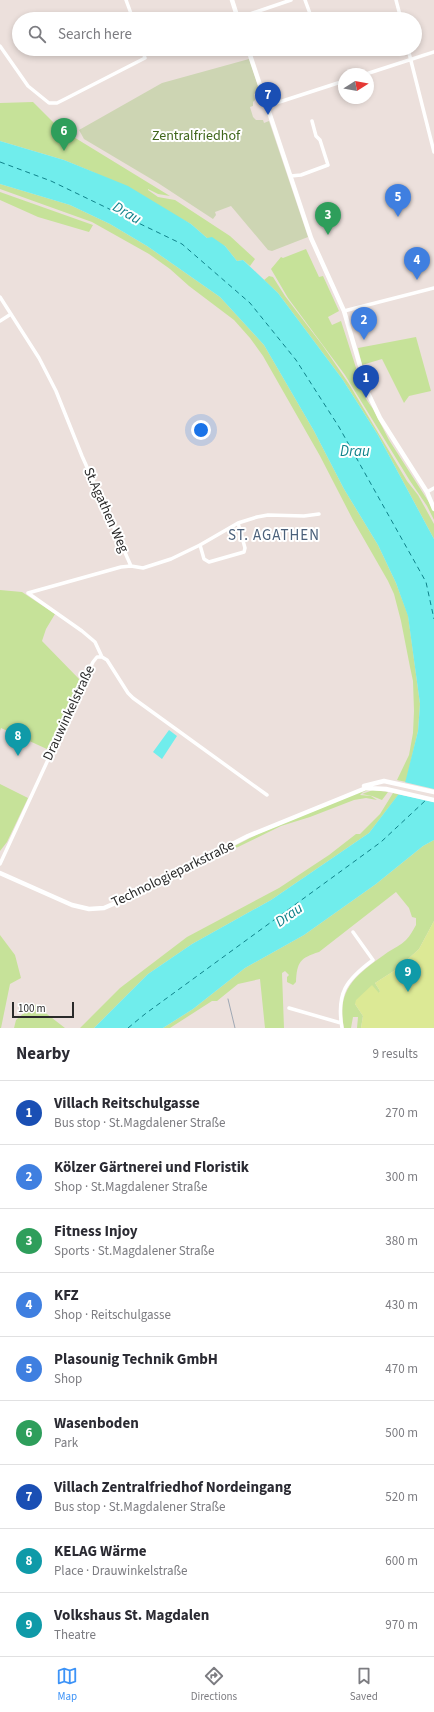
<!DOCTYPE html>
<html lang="en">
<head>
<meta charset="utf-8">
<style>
  body { margin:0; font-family:"Source Sans 3",sans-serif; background:#f7f7f7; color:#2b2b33 }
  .compass { position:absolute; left:338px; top:68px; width:36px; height:36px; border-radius:50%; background:#fff; box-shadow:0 2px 6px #0003; rotate:79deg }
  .scale { position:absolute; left:12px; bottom:10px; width:62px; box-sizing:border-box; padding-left:4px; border:2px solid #2a2a2a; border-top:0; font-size:11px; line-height:14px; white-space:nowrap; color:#2a2a2a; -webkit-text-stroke:3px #fff; paint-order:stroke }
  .you { position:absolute; left:201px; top:430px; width:14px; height:14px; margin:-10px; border:3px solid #fff; border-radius:50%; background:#1a73e8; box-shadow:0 0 0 6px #1a73e833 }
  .badge { display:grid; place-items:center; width:26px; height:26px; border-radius:50%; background:#3d93f7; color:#fff; font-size:13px; font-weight:700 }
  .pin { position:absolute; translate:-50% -33px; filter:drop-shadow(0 1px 2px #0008) }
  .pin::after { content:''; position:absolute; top:21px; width:14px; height:12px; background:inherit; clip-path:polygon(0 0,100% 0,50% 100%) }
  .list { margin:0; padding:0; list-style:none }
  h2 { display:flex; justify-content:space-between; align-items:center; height:52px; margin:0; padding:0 16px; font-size:17px }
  h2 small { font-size:13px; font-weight:400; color:#7c7c81 }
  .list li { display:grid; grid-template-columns:26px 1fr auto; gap:12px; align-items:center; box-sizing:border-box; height:64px; padding:0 16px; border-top:1px solid #e1e1e2 }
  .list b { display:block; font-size:15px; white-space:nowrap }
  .list p { margin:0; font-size:13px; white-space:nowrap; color:#7c7c81 }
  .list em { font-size:13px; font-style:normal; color:#7c7c81 }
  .icon { flex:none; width:22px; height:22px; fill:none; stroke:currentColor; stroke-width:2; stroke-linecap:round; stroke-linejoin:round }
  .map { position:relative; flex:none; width:434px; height:1028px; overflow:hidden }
  .search { position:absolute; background:#fff; box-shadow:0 2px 6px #0003; left:12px; right:12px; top:12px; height:44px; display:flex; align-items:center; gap:10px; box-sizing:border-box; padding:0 14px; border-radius:22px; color:#7c7c81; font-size:15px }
  .sheet { height:628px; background:#fff }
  nav { display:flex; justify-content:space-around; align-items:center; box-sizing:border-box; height:56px; border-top:1px solid #e1e1e2; background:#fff; font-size:11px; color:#7c7c81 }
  nav a { display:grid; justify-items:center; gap:2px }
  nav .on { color:#3d93f7 }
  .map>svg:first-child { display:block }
  .green { fill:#c6e299 }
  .cemetery { fill:#cdd5b3 }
  .pitch { fill:#dce995 }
  .water { fill:#70edec }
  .pier { fill:#ece0dc }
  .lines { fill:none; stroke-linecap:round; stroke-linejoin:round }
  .ferry { stroke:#0f828a; stroke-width:1; stroke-dasharray:5 4; stroke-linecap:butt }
  .street { stroke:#fff; stroke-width:3.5 }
  .secondary { stroke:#fff; stroke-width:4.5 }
  .rail { stroke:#9fa8b4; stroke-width:1 }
  .labels { text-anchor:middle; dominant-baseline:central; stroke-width:4; stroke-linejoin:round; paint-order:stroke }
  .park-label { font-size:14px; fill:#3f661b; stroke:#fff }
  .street-label { font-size:14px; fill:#2a2a2a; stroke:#fff }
  .water-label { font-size:15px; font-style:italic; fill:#0f828a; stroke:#fff }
  .neighbourhood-label { font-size:15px; letter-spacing:1px; fill:#4b607a; stroke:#fff }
</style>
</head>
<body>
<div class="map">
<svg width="434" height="1028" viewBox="0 0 434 1028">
  <rect width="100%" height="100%" fill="#ece0dc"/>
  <path class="green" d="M33,102L59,128L170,196L158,194L148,189V190L158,197L175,200L230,236L255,259L250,266L243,260L237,261L225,246L207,238L191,224L93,172L64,160L0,141V103Z
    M0,184L70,205L110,224L147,246L220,297L264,345L314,431L344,489L378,545L396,583L408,615L420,704L418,731L406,782L397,780L409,755L413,733L414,711L413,681L410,667L401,621L394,594L388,581L353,520L320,456L263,356L250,338L234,320L189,286L170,269L149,254L92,222L0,189Z
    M0,192L93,225L89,232L38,217L0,200Z
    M306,249L319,277L323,276L339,311L328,317L332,325L341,321L366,399L373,409L389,440L432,507L434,511V520L427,506L410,481L345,375L288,298L271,269L281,257L283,258Z
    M269,276L273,277L285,296L323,346L349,384L407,481L418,495L434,524V539L378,435L343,380L278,293L264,280Z
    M416,337L431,391L409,396L404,403L382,359L362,365L358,348Z
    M0,590L22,592L55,614L46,629L42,641L80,680L49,750L1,728L0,731Z
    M0,784L28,798L7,842L0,851Z
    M365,790H369L363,792L360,795L371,796L377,800L366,798L354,800L310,817L281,826L127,901L260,833Z
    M373,790L388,792L382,800L372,796L362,794Z
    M393,793L399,794L369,833L271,900L192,944L148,974L94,1028H80L120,988L187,937L279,888L329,855L356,834H360L380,814Z
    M434,840V921L419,949L397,969L375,983L380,991L379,994L355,1004L363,1016L361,1028H357L358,1017H353L351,1028H344C336,987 358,974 388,952C394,948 401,945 406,940C410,936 413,930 416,925V918L412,917L409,908L396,892L319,952C300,958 297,962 296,982L293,985L287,982V977L289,975L285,971L282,973L284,1028H265L260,979L238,984L217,1001H212L170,1028H163L193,1009L245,968L304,935L376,884L423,846Z
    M0,935L15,955L21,978L10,984L1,1028H0Z
    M34,1004L65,1028H14L16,1020Z"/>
  <path class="cemetery" d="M249,59L260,92L254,94L255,100L253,102V106L250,107L253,117L256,120H263L264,123L269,121L308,237L272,251L268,250L231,206L215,212L216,215L213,219L158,183L84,139L79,130L162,83Z"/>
  <path class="pitch" d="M434,921V1028H361L363,1016L355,1004L356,1000L372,985L379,993L380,991L375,983L397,969L419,949Z"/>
  <path class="water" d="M0,141L64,160L128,186L191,224L207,238L212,237L225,246L237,261L243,260L278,293L343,380L378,435L434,539V840L423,846L376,884L304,935L245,968L193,1009L163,1028H94L148,974L192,944L271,900L369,833L404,787L418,731L420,704L408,616L396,583L378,545L344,489L314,431L264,345L220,297L147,246L110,224L70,205L0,184Z
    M169,730L177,736L162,759L153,752Z"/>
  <path class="pier" d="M404,782L434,789V802L397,794Z"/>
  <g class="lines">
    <path class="ferry" d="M0,162L51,181L182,244L250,303L296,360L339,427L426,582L434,619
      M128,1028L145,1014L381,842L426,800"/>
    <path class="street" d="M126,0L133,19
      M305,0L312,19
      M396,0L401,19
      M238,18L291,0
      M0,46L28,86L49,103H57L65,99L145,58L142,49
      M408,49L434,152
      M366,74L434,52
      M267,106L344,81
      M291,176L301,175L328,165L320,140L316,136L312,121
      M0,297L39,358L56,391L82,456L131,566
      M344,311L434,288
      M0,321L11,314
      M427,492L434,488
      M200,545L204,559L209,562L244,552L245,548L238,523
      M28,593L121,567L131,566L143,568L171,559L200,545L238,523L257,517L268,515L304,516L319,514
      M28,593L82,631L95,642L102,657
      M0,864L93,662L97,657H102L107,660L128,693L133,698L267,795
      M289,1008L341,1023
      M342,1028C336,993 346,980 373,960L353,932"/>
    <path class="secondary" d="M232,0L238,19
      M248,49L311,238L344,311L368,393L380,418L427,492L434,509
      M364,786L384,781L434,792
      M0,873L72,905L89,909L104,908L120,901L248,836L366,788L386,789L434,800"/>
    <path class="rail" d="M228,999L235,1028"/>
  </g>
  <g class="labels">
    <g class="park-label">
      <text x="196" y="136">Zentralfriedhof</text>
    </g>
    <g class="street-label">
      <text transform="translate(106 510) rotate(66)">St.Agathen Weg</text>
      <text transform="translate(69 713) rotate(-65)">Drauwinkelstraße</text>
      <text transform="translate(173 874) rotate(-26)">Technologieparkstraße</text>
    </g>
    <g class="water-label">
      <text transform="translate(127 213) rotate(30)">Drau</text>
      <text x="355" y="451">Drau</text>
      <text transform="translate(289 915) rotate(-35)">Drau</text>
    </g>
    <g class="neighbourhood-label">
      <text x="274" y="535">ST. AGATHEN</text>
    </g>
  </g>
</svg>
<svg class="compass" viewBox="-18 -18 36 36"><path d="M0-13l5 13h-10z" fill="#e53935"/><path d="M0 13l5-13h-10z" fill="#7c7c81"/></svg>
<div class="scale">100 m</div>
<div class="you"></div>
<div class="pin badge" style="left:366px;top:398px;background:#1a4fb4">1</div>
<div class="pin badge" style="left:364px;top:340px;background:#3f7fe0">2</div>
<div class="pin badge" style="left:328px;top:235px;background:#2e9e5b">3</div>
<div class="pin badge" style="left:417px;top:280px;background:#3f7fe0">4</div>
<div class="pin badge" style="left:398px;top:217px;background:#3f7fe0">5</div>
<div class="pin badge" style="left:64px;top:151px;background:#2e9e5b">6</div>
<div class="pin badge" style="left:268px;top:115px;background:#1a4fb4">7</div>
<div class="pin badge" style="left:18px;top:756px;background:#0f9aa8">8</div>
<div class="pin badge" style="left:408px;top:992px;background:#0f9aa8">9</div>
<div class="search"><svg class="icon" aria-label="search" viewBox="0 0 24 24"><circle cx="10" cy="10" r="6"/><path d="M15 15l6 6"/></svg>Search here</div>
</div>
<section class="sheet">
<h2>Nearby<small>9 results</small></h2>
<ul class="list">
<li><span class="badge" style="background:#1a4fb4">1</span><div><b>Villach Reitschulgasse</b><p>Bus stop · St.Magdalener Straße</p></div><em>270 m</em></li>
<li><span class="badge" style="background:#3f7fe0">2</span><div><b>Kölzer Gärtnerei und Floristik</b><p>Shop · St.Magdalener Straße</p></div><em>300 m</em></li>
<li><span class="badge" style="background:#2e9e5b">3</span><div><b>Fitness Injoy</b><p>Sports · St.Magdalener Straße</p></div><em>380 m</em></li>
<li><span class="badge" style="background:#3f7fe0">4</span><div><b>KFZ</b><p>Shop · Reitschulgasse</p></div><em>430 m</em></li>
<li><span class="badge" style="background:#3f7fe0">5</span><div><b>Plasounig Technik GmbH</b><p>Shop</p></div><em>470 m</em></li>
<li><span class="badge" style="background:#2e9e5b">6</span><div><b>Wasenboden</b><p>Park</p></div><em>500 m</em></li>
<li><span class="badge" style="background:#1a4fb4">7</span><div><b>Villach Zentralfriedhof Nordeingang</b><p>Bus stop · St.Magdalener Straße</p></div><em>520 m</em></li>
<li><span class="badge" style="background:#0f9aa8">8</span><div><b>KELAG Wärme</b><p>Place · Drauwinkelstraße</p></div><em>600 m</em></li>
<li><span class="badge" style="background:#0f9aa8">9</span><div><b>Volkshaus St. Magdalen</b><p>Theatre</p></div><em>970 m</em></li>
</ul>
</section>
<nav>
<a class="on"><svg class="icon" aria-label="map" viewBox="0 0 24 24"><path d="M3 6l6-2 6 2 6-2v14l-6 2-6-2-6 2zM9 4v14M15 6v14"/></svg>Map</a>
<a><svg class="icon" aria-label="directions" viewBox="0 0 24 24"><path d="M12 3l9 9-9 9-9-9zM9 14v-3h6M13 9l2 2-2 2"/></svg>Directions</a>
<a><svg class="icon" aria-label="saved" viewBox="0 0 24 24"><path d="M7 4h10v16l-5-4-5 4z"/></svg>Saved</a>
</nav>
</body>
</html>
